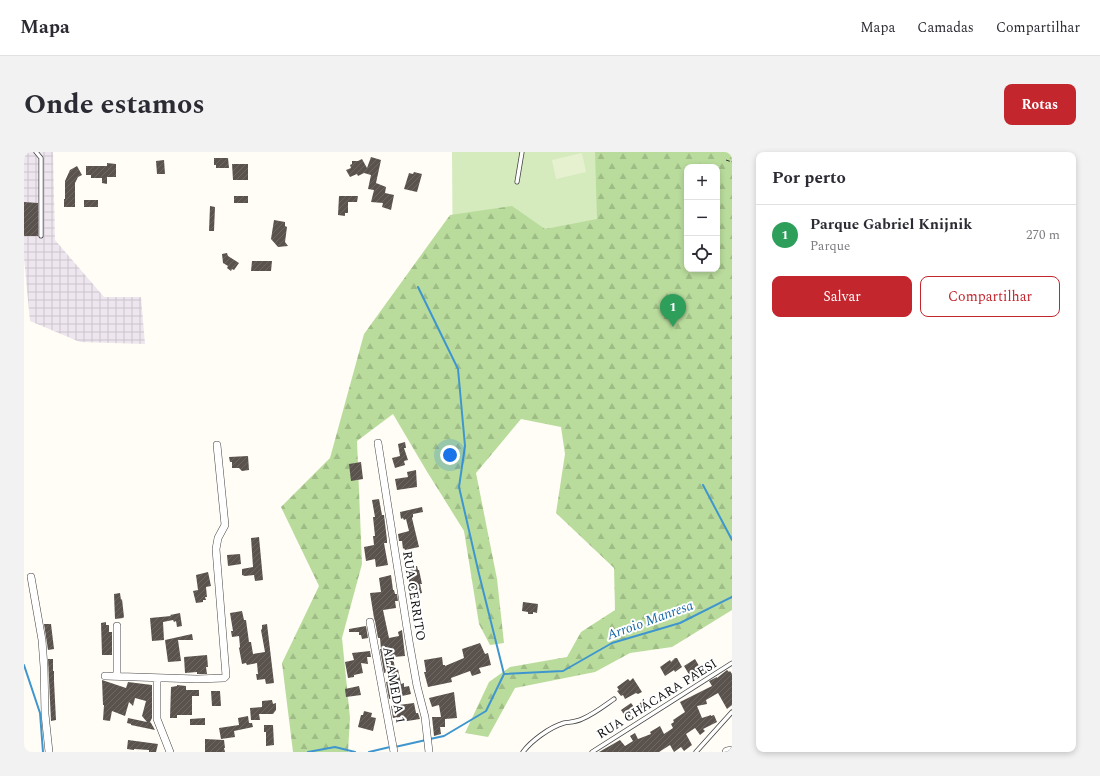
<!DOCTYPE html>
<html lang="pt">
<head>
<meta charset="utf-8">
<style>
  body { margin:0; font-family:Spectral,serif; background:#f2f2f3; color:#2b2b33 }
  .controls { position:absolute; right:12px; top:12px; display:grid; overflow:hidden; border-radius:8px; box-shadow:0 2px 6px #0003 }
  .controls button { width:36px; height:36px; display:grid; place-items:center; padding:0; border:0; border-bottom:1px solid #e1e1e2; background:#fff; color:#2b2b33; font:20px sans-serif }
  .you { position:absolute; left:426px; top:303px; width:14px; height:14px; margin:-10px; border:3px solid #fff; border-radius:50%; background:#1a73e8; box-shadow:0 0 0 6px #1a73e833 }
  .badge { display:grid; place-items:center; width:26px; height:26px; border-radius:50%; background:#c4262e; color:#fff; font-size:13px; font-weight:700 }
  .pin { position:absolute; translate:-50% -33px; filter:drop-shadow(0 1px 2px #0008) }
  .pin::after { content:''; position:absolute; top:21px; width:14px; height:12px; background:inherit; clip-path:polygon(0 0,100% 0,50% 100%) }
  .list { margin:0; padding:0; list-style:none }
  h2 { display:flex; justify-content:space-between; align-items:center; height:52px; margin:0; padding:0 16px; font-size:17px }
  h2 small { font-size:13px; font-weight:400; color:#7c7c81 }
  .list li { display:grid; grid-template-columns:26px 1fr auto; gap:12px; align-items:center; box-sizing:border-box; height:60px; padding:0 16px; border-top:1px solid #e1e1e2 }
  .list b { display:block; font-size:15px; white-space:nowrap }
  .list p { margin:0; font-size:13px; white-space:nowrap; color:#7c7c81 }
  .list em { font-size:13px; font-style:normal; color:#7c7c81 }
  .actions { display:flex; gap:8px; padding:12px 16px }
  .actions a { flex:1; padding:9px 0; border:1px solid #c4262e; border-radius:8px; text-align:center; font-size:14px; color:#c4262e }
  .actions .main { background:#c4262e; color:#fff }
  .icon { flex:none; width:22px; height:22px; fill:none; stroke:currentColor; stroke-width:2; stroke-linecap:round; stroke-linejoin:round }
  .map { position:relative; flex:none; width:708px; height:600px; overflow:hidden; border-radius:8px }
  header { display:flex; align-items:center; gap:24px; box-sizing:border-box; height:56px; padding:0 20px; background:#fff; border-bottom:1px solid #e1e1e2 }
  header strong { font-size:19px }
  nav { display:flex; gap:22px; margin-inline-start:auto; font-size:14px }
  .intro { display:flex; align-items:center; justify-content:space-between; box-sizing:border-box; height:96px; padding:0 24px }
  h1 { margin:0; font-size:28px }
  .button { padding:10px 18px; border-radius:8px; background:#c4262e; color:#fff; font-size:14px; font-weight:700 }
  main { display:flex; gap:24px; padding:0 24px }
  aside { flex:1; background:#fff; border-radius:8px; box-shadow:0 2px 6px #0003 }
  .map>svg:first-child { display:block }
  .industrial { fill:url(#industrial-grid) }
  .green { fill:#d5ebbd }
  .forest { fill:url(#forest-firs); fill-rule:evenodd }
  .pitch { fill:#e6f2cf }
  .lines { fill:none; stroke-linecap:round; stroke-linejoin:round }
  .stream { stroke:#3f96cf; stroke-width:2 }
  .building { fill:url(#building-hatch) }
  .service-casing { stroke:#444; stroke-width:5 }
  .minor-casing { stroke:#444; stroke-width:8 }
  .tertiary-casing { stroke:#444; stroke-width:10 }
  .path { stroke:#333; stroke-width:1; stroke-dasharray:4 2; stroke-linecap:butt }
  .service { stroke:#fff; stroke-width:3.5 }
  .minor { stroke:#fff; stroke-width:7 }
  .tertiary { stroke:#fff; stroke-width:9 }
  .labels { text-anchor:middle; dominant-baseline:central; stroke-width:4; stroke-linejoin:round; paint-order:stroke }
  .street-label { font-size:13px; fill:#111; stroke:#fff }
  .water-label { font-size:14px; font-style:italic; fill:#1768a6; stroke:#fff }
</style>
</head>
<body>
<header>
<strong>Mapa</strong>
<nav><a>Mapa</a><a>Camadas</a><a>Compartilhar</a></nav>
</header>
<div class="intro"><h1>Onde estamos</h1><a class="button">Rotas</a></div>
<main>
<div class="map">
<svg width="708" height="600" viewBox="0 0 708 600">
  <defs>
    <pattern id="industrial-grid" width="8" height="8" patternUnits="userSpaceOnUse"><rect width="8" height="8" fill="#eee6ef"/><path d="M0 4h8M4 0v8" fill="none" stroke="#cbc4cc"/></pattern>
    <pattern id="forest-firs" width="22" height="20" patternUnits="userSpaceOnUse"><rect width="22" height="20" fill="#b9dc9c"/><path d="M5 1l3.5 6h-7zM16 11l3.5 6h-7z" fill="#9ebc85"/></pattern>
    <pattern id="building-hatch" width="6" height="6" patternUnits="userSpaceOnUse"><rect width="6" height="6" fill="#5a524d"/><path d="M-1 1l2-2M0 6l6-6M5 7l2-2" fill="none" stroke="#6d6662"/></pattern>
  </defs>
  <rect width="100%" height="100%" fill="#fffdf5"/>
  <path class="industrial" d="M0,0H29L31,88L80,145H117L121,192L56,190L6,169L0,106Z"/>
  <path class="green" d="M428,0H708L693,15H663V107L429,143Z"/>
  <path class="forest" d="M571,0H708V458L648,495L606,501L571,520L491,536L464,585L441,581L465,530L486,515L543,505L557,480L591,458L590,416L532,361L541,302L537,275L497,267L452,321L473,427L480,491L466,493L455,472L440,379L402,318L369,262L333,289L338,412L318,486L326,566L324,600H269L258,511L295,434L257,355L306,306L340,182L426,63L488,54L521,77L573,67ZM663,15H693V117H663Z"/>
  <path class="pitch" d="M558,1L562,20L532,27L528,8Z"/>
  <g class="lines">
    <path class="stream" d="M394,135L434,217L441,294L435,335L455,422L480,522
      M679,333L708,388
      M0,513L16,561L19,600
      M406,587L420,584L462,559L480,522L539,519L588,491L656,471L708,445
      M371,595L402,588
      M284,600L311,595L331,600
      M345,600L366,595"/>
  </g>
  <path class="building" d="M347,5L357,8L352,31L362,35L361,41L370,43L367,58L358,55L359,51L347,50L350,38L344,37L347,23L340,21L334,24L333,22L326,25L322,18L327,16L326,13L328,12V9H334L338,7L343,16Z
    M190,6H204L205,16H192V13H190Z
    M140,8L141,22H133L132,9Z
    M83,11L92,12V25H83V32L78,31V26H67V23H62V14H83Z
    M208,12H224V28H209Z
    M53,14L58,23L54,25L51,31V55H40V47H41V29L46,18Z
    M390,20L398,22L393,40L380,37L385,21L389,22Z
    M210,44H224V51H210Z
    M315,44H334L333,50H324V61H321V64L314,63Z
    M60,48H74V55H60Z
    M0,50L14,51V84H0Z
    M186,54L191,55L190,79H185Z
    M250,68L261,70V74L263,75L261,90L264,94L254,95L247,87Z
    M203,101L204,104L215,111L210,118L208,117L207,119L203,116L204,114L199,111L198,102Z
    M228,109H248L247,119H227Z
    M381,290L382,296H380L384,308L380,309L381,313L371,316L368,306L376,304L374,292Z
    M224,304L225,318L218,319L215,316H208V310H206L205,305Z
    M337,310L339,327L327,329L325,312Z
    M392,318L393,335L373,338L371,327L384,325L383,320Z
    M355,347L358,363H360L363,388V391H360L364,413L352,415L351,407L342,409L340,395L350,393L349,384H351L349,365H351L348,348Z
    M398,355L399,360L389,362V365L388,366L395,395L381,398L380,396L379,397L378,389H375L374,382L385,379L382,367L380,368L379,366L377,367L376,360Z
    M235,385L239,428L231,429L230,423L221,424L218,423V417L229,415L227,386Z
    M216,402L217,412L204,414L203,403Z
    M393,414L394,418H395L398,432H396L398,441L394,442V445L388,446L386,436H387L381,416Z
    M184,420L187,434L182,435L183,445H181L182,448H179V450L172,451L169,439L174,438L172,423Z
    M367,423L369,438H370L371,442H373L374,449H371L372,456L359,458L365,486L375,484L374,480L378,478L381,504L369,505L371,517H374L377,532L380,531V535L385,534L387,542L365,547L362,530L365,529L363,520L360,521L356,497H357L356,486H354L351,469L350,466L346,441L357,440L355,426Z
    M96,441L97,448L98,447L100,465L99,466L91,467L90,442Z
    M499,450L514,452L513,461L509,460V462H504V460L498,459Z
    M218,459L220,468H222L225,490H227L229,502L241,500L237,478L238,477V473L243,472L250,531L242,532L241,527L233,528L232,522H234L233,511L223,513L222,511L218,512L215,496L216,495L215,484L208,485L207,479H209L206,461Z
    M156,461L158,474L153,475L152,469L150,470L149,468L139,470L140,488L128,489L126,466L147,464L146,463Z
    M82,470V473H85V480H88V503H78L77,471Z
    M20,472H27L30,497L24,498Z
    M342,474L344,486L338,487L337,483H335V480H325V477Z
    M168,482L169,488H154L157,509L144,510L141,488Z
    M456,491L461,502L464,501L467,513L455,516L457,521L448,524L446,519L427,526L428,530L404,535L400,520H402L400,508L418,505L419,513H421V514L440,506L438,497Z
    M346,499L347,505H343L344,512L337,511L339,521L330,523V525L324,526L321,510L330,508L328,501Z
    M183,503L184,515H182L183,522H173V520L161,521L160,505Z
    M651,506H653L658,515L651,520L650,518L641,524L636,515L646,508L647,510Z
    M24,507H29V519H30V529L32,568L27,569Z
    M671,507L678,519L673,522V520L666,524L660,514Z
    M703,518L705,520L706,519L708,522V553L703,557L694,541L682,548L683,552L673,554L678,566L687,563V564L690,563L693,570L679,577L681,579L676,583L671,576L662,582L668,593L660,599L657,595L650,600L646,593L635,600H575L596,588L601,594L609,589L606,584L611,581L614,587L627,582L626,580L636,574L640,582L649,576L647,572L650,570L649,568L661,560L656,550L688,534L685,529L693,525V526Z
    M609,526L618,540L614,542L612,541L601,547L599,543L597,544L593,539L595,538L593,535L604,527L606,529Z
    M78,528L102,536L104,530L128,533V566L126,570L127,571L131,578L107,573V572L103,571L104,566L123,570L118,564L122,549L111,546L109,554L105,550L101,564L88,559L86,569L79,568L80,553H79Z
    M153,533L162,534V538H175V544H168V563H153V566H146L147,535L153,534Z
    M335,534L337,543L322,545L321,537Z
    M187,539H196L197,554H188Z
    M430,540L433,566L421,567V575H416L417,582L410,584L408,565H417L415,553L408,555L405,546Z
    M248,548L249,552L252,551V558L249,562H235L236,568H227L226,556L238,555V549Z
    M619,549L622,553L603,567L597,558L607,551L610,555Z
    M390,551L392,561H394L396,567L377,570L376,565L369,566L367,554Z
    M340,559L348,561L347,565L352,566L349,579L334,575L337,563H339Z
    M224,564L225,571H228L229,575L210,579L211,585L197,587L195,576L215,573L214,566Z
    M181,566V573H166V567Z
    M240,573H249L250,593L242,594V580H240Z
    M181,587L200,588L201,596H200L201,600H181Z
    M104,588L134,592L132,600H125V598L110,597V598L103,597Z"/>
  <g class="lines">
    <defs>
      <path id="service" d="M12,0L17,6V84
        M493,30L498,0
        M499,600C507,589 526,575 540,571C546,570 552,570 558,567C570,562 580,554 590,547
        M568,600L708,511
        M672,600L708,560"/>
      <path id="minor" d="M354,291L385,489L393,534L401,565L405,600
        M7,425L18,488L20,515L21,562L25,600
        M346,470L370,600
        M81,524L173,527L200,526L202,524L192,397L194,386L201,373L193,293
        M93,524V474
        M133,526V567L146,600"/>
      <path id="tertiary" d="M703,600L708,599"/>
    </defs>
    <use href="#service" class="service-casing"/>
    <use href="#minor" class="minor-casing"/>
    <use href="#tertiary" class="tertiary-casing"/>
    <path class="path" d="M702,8L708,10"/>
    <use href="#service" class="service"/>
    <use href="#minor" class="minor"/>
    <use href="#tertiary" class="tertiary"/>
  </g>
  <g class="labels">
    <g class="street-label">
      <text transform="translate(390 444) rotate(81)">RUA CERRITO</text>
      <text transform="translate(370 533) rotate(80)">ALAMEDA 1</text>
      <text transform="translate(633 547) rotate(-32)">RUA CHÁCARA PAESI</text>
    </g>
    <g class="water-label">
      <text transform="translate(626 468) rotate(-20)">Arroio Manresa</text>
    </g>
  </g>
</svg>
<div class="controls">
<button>+</button>
<button>−</button>
<button><svg class="icon" aria-label="locate" viewBox="0 0 24 24"><circle cx="12" cy="12" r="6"/><path d="M12 2v4M12 18v4M2 12h4M18 12h4"/></svg></button>
</div>
<div class="you"></div>
<div class="pin badge" style="left:649px;top:175px;background:#2e9e5b">1</div>
</div>
<aside>
<h2>Por perto<small></small></h2>
<ul class="list">
<li><span class="badge" style="background:#2e9e5b">1</span><div><b>Parque Gabriel Knijnik</b><p>Parque</p></div><em>270 m</em></li>
</ul>
<div class="actions"><a class="main">Salvar</a><a>Compartilhar</a></div>
</aside>
</main>
</body>
</html>
